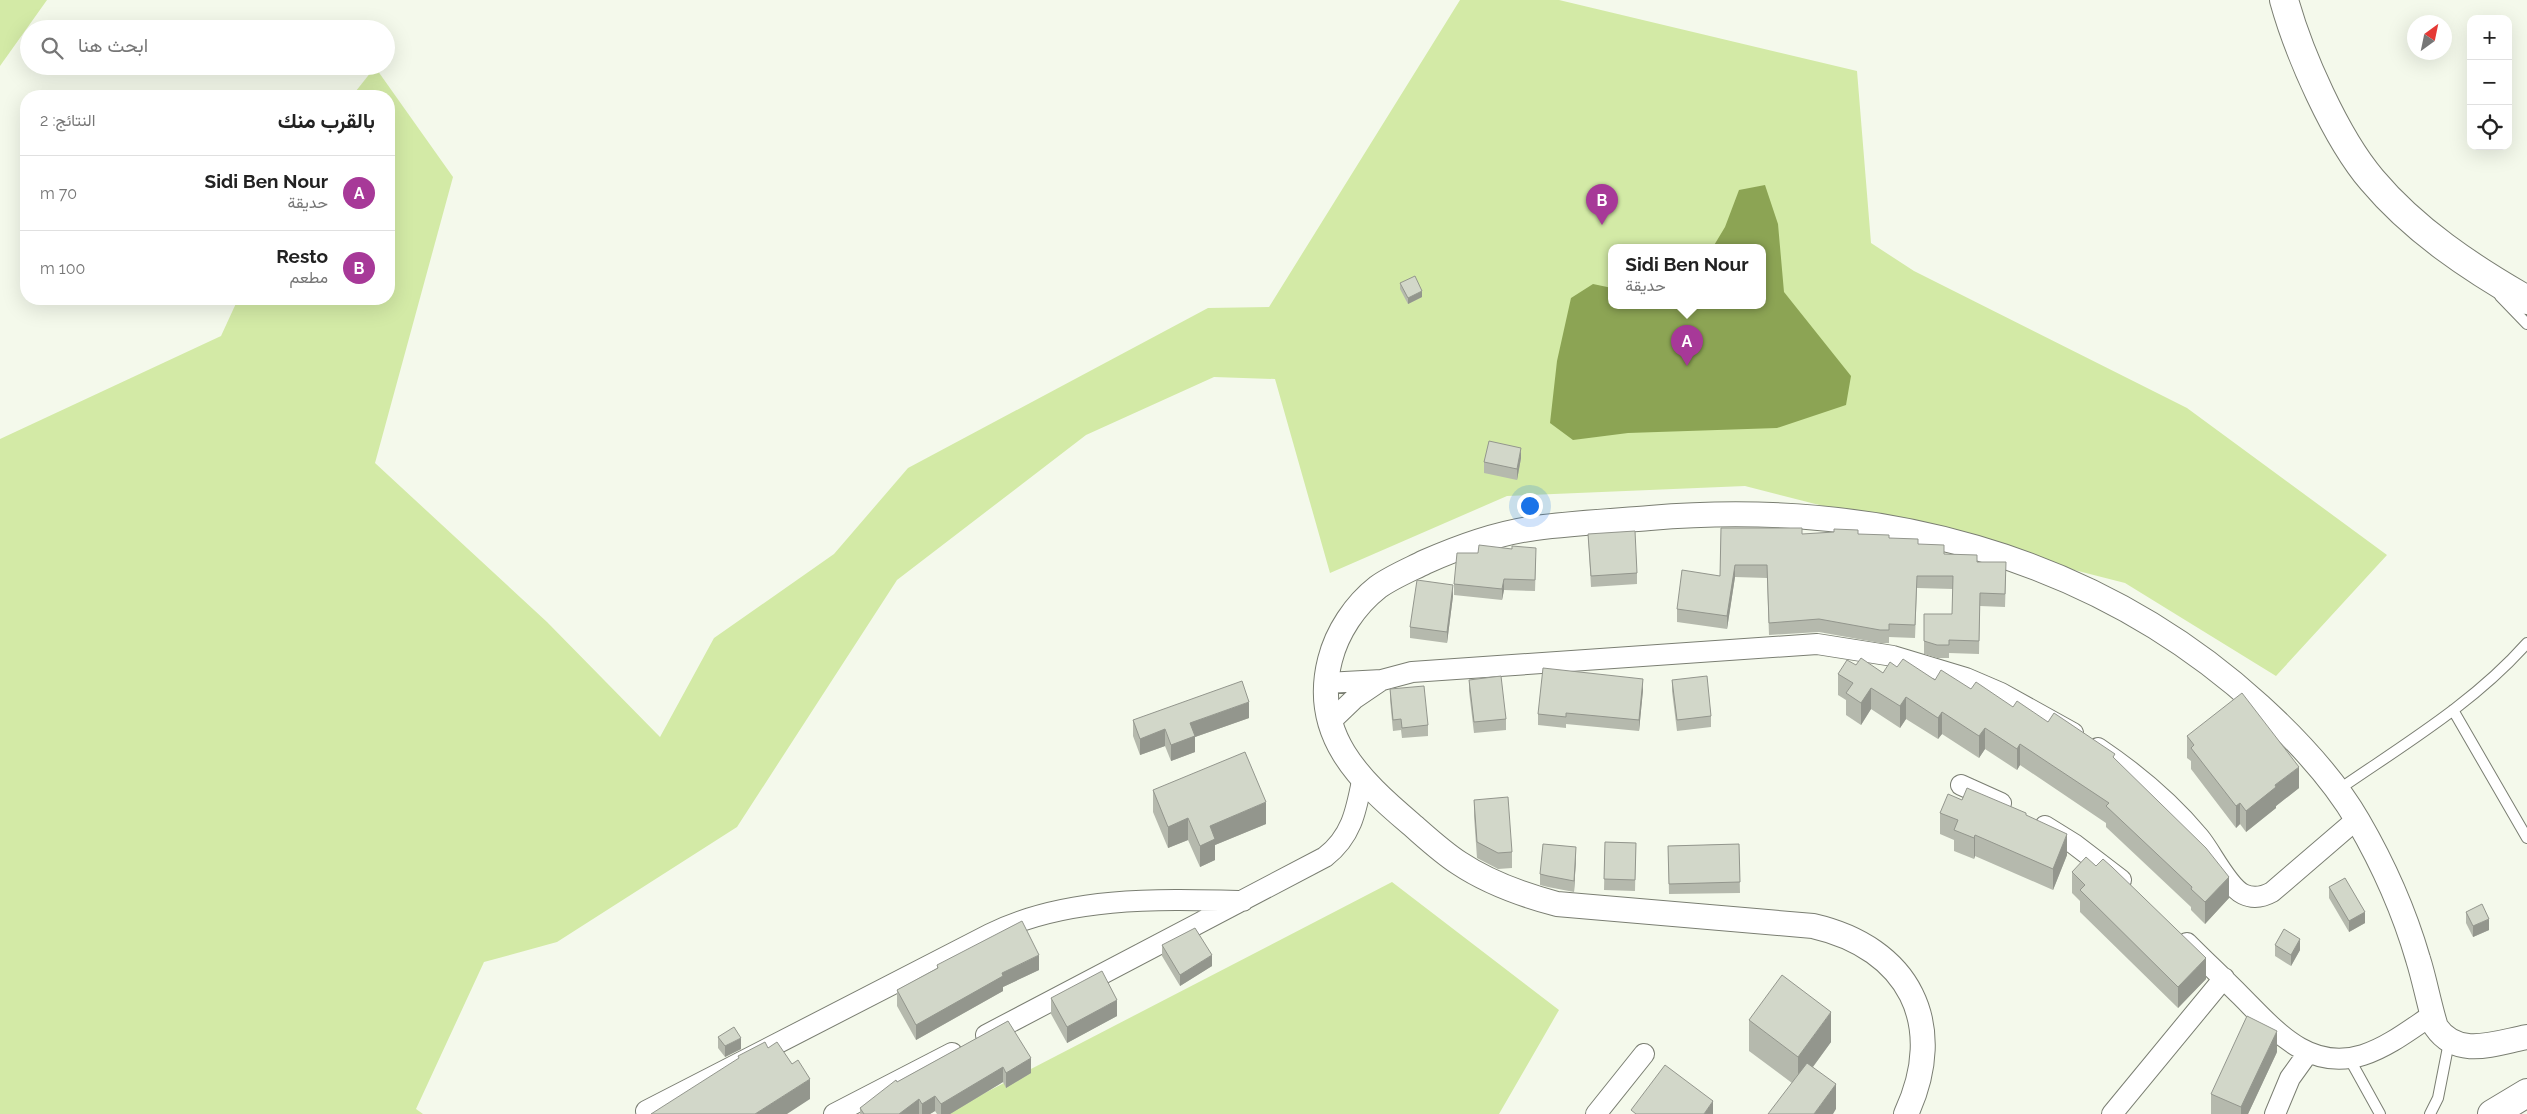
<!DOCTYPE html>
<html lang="ar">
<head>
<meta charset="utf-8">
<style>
  body { margin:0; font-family:Raleway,Vazirmatn,sans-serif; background:#f6f6f6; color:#222; direction:rtl }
  .controls { position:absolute; right:15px; top:15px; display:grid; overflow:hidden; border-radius:10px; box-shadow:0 5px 20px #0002 }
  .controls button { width:45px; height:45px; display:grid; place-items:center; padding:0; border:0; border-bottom:1px solid #e0e0e0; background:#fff; color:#222; font:25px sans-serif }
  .compass { position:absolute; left:2407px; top:15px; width:45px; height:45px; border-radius:50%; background:#fff; box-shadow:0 5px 20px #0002; rotate:33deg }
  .you { position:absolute; left:1529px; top:505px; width:18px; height:18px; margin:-12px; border:4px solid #fff; border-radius:50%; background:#1a73e8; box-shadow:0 0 0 8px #1a73e833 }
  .badge { display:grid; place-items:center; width:32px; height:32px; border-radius:50%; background:#a73998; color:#fff; font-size:16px; font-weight:700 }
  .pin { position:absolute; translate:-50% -41px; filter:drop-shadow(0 1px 2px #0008) }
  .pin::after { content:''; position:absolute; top:26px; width:18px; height:15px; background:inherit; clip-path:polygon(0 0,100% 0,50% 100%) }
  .popup { position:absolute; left:1608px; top:244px; width:158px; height:65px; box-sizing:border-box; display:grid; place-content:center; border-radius:10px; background:#fff; filter:drop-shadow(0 1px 4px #0005); font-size:16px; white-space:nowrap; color:#767676 }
  .popup b { font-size:19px; color:#222 }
  .popup::after { content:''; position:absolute; left:50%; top:100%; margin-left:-10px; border:10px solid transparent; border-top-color:#fff }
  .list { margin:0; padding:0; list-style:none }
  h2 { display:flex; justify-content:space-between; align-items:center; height:65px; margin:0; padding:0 20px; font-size:21px }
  h2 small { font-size:16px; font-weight:400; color:#767676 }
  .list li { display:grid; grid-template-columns:32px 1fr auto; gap:15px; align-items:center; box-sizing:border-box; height:75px; padding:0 20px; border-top:1px solid #e0e0e0 }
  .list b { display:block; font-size:19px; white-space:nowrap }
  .list p { margin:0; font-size:16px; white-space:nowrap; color:#767676 }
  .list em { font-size:16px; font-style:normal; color:#767676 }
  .icon { flex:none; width:28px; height:28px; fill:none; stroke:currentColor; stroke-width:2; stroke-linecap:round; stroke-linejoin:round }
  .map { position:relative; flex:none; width:2527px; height:1114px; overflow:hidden; direction:ltr }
  .search { position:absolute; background:#fff; box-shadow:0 5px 20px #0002; left:20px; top:20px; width:375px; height:55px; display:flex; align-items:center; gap:12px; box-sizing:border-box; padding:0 18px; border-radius:28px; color:#767676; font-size:19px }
  .panel { position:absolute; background:#fff; box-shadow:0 5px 20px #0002; left:20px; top:90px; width:375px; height:215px; border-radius:20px; direction:rtl }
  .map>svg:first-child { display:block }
  .green { fill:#d3eaa6; fill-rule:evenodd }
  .water { fill:#8ca454 }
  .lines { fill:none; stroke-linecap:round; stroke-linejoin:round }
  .service-casing { stroke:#7a7e72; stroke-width:12 }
  .minor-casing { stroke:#7a7e72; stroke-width:22 }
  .tertiary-casing { stroke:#7a7e72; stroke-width:26 }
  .primary-casing { stroke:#7a7e72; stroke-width:30 }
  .service { stroke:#fff; stroke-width:10 }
  .minor { stroke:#fff; stroke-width:20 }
  .tertiary { stroke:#fff; stroke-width:24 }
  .primary { stroke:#fff; stroke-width:28 }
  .wall { fill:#b5b9ad }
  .shaded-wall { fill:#93968d }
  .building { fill:#d2d7c9; stroke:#93968d }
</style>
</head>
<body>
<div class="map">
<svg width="2527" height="1114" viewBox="0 0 2527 1114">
  <rect width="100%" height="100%" fill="#f4f9eb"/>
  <path class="green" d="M0,0H47L0,66Z
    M1460,0H1559L1857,71L1871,243L1914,271L2187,408L2387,555L2276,676L2125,583L1745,486L1507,496L1330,573L1275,379L1214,377L1086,435L897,580L737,827L557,942L484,962L416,1109L423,1114H0V439L221,336L238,299H389V96H352L375,67L453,177L375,463L547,622L660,737L714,638L834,554L908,468L1208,308L1269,307ZM1612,247H1762V305H1612Z
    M1392,882L1559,1010L1499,1114H944Z"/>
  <path class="water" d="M1765,185L1778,224L1784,292L1851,376L1846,405L1777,428L1628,433L1573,440L1550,423L1557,361L1571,298L1593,284L1612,288V305H1762V247H1713L1725,227L1739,190Z"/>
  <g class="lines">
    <defs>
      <path id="service" d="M2500,296L2527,324
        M2453,710L2527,838
        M2338,790C2403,745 2474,703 2527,643
        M2349,1058L2380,1114
        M2430,1114L2438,1098L2449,1042"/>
      <path id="minor" d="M1326,683L1382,680L1412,672L1817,644L1893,656L1966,678L2001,693L2073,733
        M1329,723L1354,699L1382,680
        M2098,748C2135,773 2170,802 2199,837C2211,851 2227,886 2243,894C2253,899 2263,897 2272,892L2357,819
        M1961,785L2001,803
        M2045,826L2074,844L2121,880
        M2187,943C2205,961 2223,978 2241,996C2275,1030 2309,1072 2363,1055C2388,1047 2411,1029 2432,1015
        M986,1035L1325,857C1351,837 1356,812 1362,781
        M646,1111L990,934C1066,896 1160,899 1243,901
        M834,1114L952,1053
        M1596,1114L1644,1054
        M2112,1114L2224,978
        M2275,1114L2290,1078L2308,1053"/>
      <path id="tertiary" d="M1906,1114C1948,1024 1909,948 1813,926L1557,904C1523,895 1489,883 1459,863C1442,852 1426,837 1411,824C1359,780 1311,734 1330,660C1337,632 1355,605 1378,587C1392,577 1409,570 1425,562C1459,547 1498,533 1535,528C1573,523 1612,521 1650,518C1873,499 2092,553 2260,706C2296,739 2333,778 2358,821C2383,864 2404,911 2418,959C2425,981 2429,1005 2436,1027C2458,1059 2495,1043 2527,1037"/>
      <path id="primary" d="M2284,0C2299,54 2336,138 2372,180C2414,230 2471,268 2527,300
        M2492,1114L2527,1093"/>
    </defs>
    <use href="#service" class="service-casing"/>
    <use href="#minor" class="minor-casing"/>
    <use href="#tertiary" class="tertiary-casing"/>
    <use href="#primary" class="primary-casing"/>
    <use href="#service" class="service"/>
    <use href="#minor" class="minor"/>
    <use href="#tertiary" class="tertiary"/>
    <use href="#primary" class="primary"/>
  </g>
  <path class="wall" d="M1400,283L1422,297L1408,304L1400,289Z
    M1521,458L1517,480L1484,473V462Z
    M1721,528L1802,534H1858L1889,538L1918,544L1944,554L1977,562L2006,575L2005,607L1980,606L1979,654L1949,653V658H1937L1924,654V614H1952L1953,589L1917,588L1915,638L1889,637V643H1880L1819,632L1769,635L1767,578L1735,577L1727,629L1677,622V609L1720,576Z
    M1588,534L1637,573V584L1591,587Z
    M1536,558L1535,591L1504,590L1502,600L1454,595V584Z
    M1453,596L1447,643L1410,638V627Z
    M1856,665L1883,673L1897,667L1935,680L1971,689L2048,722L2115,759L2229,898L2205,924L2191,910V907L2106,827V823L2020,765L2017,770L1985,749L1979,758L1942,734L1938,739L1906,719L1900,728L1871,709L1861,725L1846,715V700L1838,695V674Z
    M1469,680L1506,719V730L1474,733L1469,691Z
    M1672,680L1711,716V727L1677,731L1672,691Z
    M1390,689L1428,725V736L1402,738L1401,730L1393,731L1390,700Z
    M1643,690L1639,731L1566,724V728L1538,725V714Z
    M1249,718L1195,737V752L1171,761L1165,746L1140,755L1133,736V720Z
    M2187,736L2299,788L2276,806V808L2246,832L2240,824L2236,828L2191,769V761L2187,758Z
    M1153,790L1266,824L1215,845V860L1200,867L1188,840L1168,848L1153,812Z
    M1474,800L1512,852V868L1498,869L1477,858L1474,816Z
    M1962,800L2026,815L2067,855L2053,890L1975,856L1974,859L1954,851V840L1940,834V813Z
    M1605,842L1636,843L1635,891L1604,890Z
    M1739,844L1740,893L1669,894L1668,846Z
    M1576,858L1574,892L1548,887L1540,885V874Z
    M2072,872L2206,979L2178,1008L2080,912V901L2072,893Z
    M2329,887L2365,923L2349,932L2329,898Z
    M2466,912L2489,930L2473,937L2466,923Z
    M1162,945L1212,966L1180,986L1162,956Z
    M2275,945L2300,950L2291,966L2275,956Z
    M937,965L1039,970L1003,987V991L916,1040L897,1006V990L937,968Z
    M1051,998L1117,1016L1067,1043L1051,1014Z
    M1749,1020L1831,1042L1813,1067L1836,1109L1792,1083L1749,1051Z
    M1008,1021L1031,1073L1006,1088L1003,1082L950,1114H937L935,1111L930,1114H860V1108L897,1082Z
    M718,1037L741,1049L725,1057L718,1048Z
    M2277,1052L2248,1114H2211V1094Z"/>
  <path class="shaded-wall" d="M1422,291V297L1408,304V298Z
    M1521,448V458L1517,480V469Z
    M1735,565V577L1727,629V616Z
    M1504,579V590L1502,600V589Z
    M1453,585V596L1447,643V632Z
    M1643,679V690L1639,731V720Z
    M1871,688V709L1861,725V703Z
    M1906,697V719L1900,728V706Z
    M1249,702V718L1195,737V752L1171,761V745L1190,723Z
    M1942,712V734L1938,739V718Z
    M1985,728V749L1979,758V736Z
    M1165,729V746L1140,755V739Z
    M2020,744V765L2017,770V749Z
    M2299,767V788L2276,806V808L2246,832V811L2275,785Z
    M1266,802V824L1215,845V860L1200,867V846L1210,826Z
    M2240,803V824L2236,828V806Z
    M1188,818V840L1168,848V827Z
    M2067,834V855L2053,890V869Z
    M1975,835V856L1974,859V838Z
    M1576,847V858L1574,892V881Z
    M2229,877V898L2205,924V902Z
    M2365,912V923L2349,932V921Z
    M2489,919V930L2473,937V926Z
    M2300,939V950L2291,966V955Z
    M1039,955V970L1003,987V991L916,1040V1025L1002,973Z
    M1212,955V966L1180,986V975Z
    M2206,958V979L2178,1008V987Z
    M1117,1000V1016L1067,1043V1027Z
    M1831,1012V1042L1798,1087V1057Z
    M2277,1031V1052L2248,1114H2241V1107Z
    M741,1038V1049L725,1057V1046Z
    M1031,1058V1073L1006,1088V1073Z
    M1003,1067V1082L950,1114H941V1104Z
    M810,1079V1099L787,1114H755Z
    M1836,1084V1109L1833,1114H1814Z
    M935,1096V1111L930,1114H922V1104Z
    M919,1099V1114H899Z
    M1713,1101V1114H1704Z"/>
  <path class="building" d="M1415,276L1422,291L1408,298L1400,283Z
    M1489,441L1521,448L1517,469L1484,462Z
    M1721,528H1802V534L1834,532V529L1858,530V534L1889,535V538L1918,539V544L1944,545V554L1977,555V562H2006L2005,594L1980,593L1979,641L1949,640V645H1937L1924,641V614H1952L1953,576H1917L1915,625L1889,624V630H1880L1819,619L1769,623L1767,565H1735L1727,616L1677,609L1682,570L1720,576Z
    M1635,531L1637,573L1591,576L1588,534Z
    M1479,545L1512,549V546L1536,548L1535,580L1504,579L1502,589L1454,584L1457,553H1478Z
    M1417,580L1453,585L1447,632L1410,627Z
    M1861,658L1883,673L1890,662L1897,667L1903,659L1935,680L1941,670L1971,689L1976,682L2013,707L2017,701L2048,722L2054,713L2115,754L2113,757L2206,848L2229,877L2205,902L2191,889L2192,887L2106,806L2109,803L2020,744L2017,749L1985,728L1979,736L1942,712L1938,718L1906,697L1900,706L1871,688L1861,703L1846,693L1853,683L1838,674L1847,660L1856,665Z
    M1543,668L1643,679L1639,720L1566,713V717L1538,714Z
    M1501,676L1506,719L1474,722L1469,680Z
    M1707,676L1711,716L1677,720L1672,680Z
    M1242,681L1249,702L1190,723L1195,736L1171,745L1165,729L1140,739L1133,720Z
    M1424,686L1428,725L1402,728L1401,719L1393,720L1390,689Z
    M2242,693L2299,767L2275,785L2276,787L2246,811L2240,803L2236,806L2191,748L2194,745L2187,736Z
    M1245,752L1266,802L1210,826L1215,839L1200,846L1188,818L1168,827L1153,790Z
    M1967,788L2026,813V815L2067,834L2053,869L1975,835L1974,838L1954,830L1958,820L1940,813L1948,794L1962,800Z
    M1508,797L1512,852L1498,853L1477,842L1474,800Z
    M1605,842L1636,843L1635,880L1604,879Z
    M1543,844L1576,847L1574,881L1548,876L1540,874Z
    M1739,844L1740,882L1669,884L1668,846Z
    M2086,857L2096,866L2103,859L2112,867L2206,958L2178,987L2080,890L2085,885L2072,872Z
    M2345,878L2365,912L2349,921L2329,887Z
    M2482,904L2489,919L2473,926L2466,912Z
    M1022,921L1039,955L1002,973L1003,976L916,1025L897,990L938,968L937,965Z
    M1195,928L1212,955L1180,975L1162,945Z
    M2284,929L2300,939L2291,955L2275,945Z
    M1102,971L1117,1000L1067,1027L1051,998Z
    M1782,975L1831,1012L1798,1057L1749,1020Z
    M2247,1016L2277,1031L2241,1107L2211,1094Z
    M1008,1021L1031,1058L1006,1073L1003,1067L941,1104L935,1096L922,1104L919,1099L899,1114H864L860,1108L896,1080L897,1082Z
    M734,1027L741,1038L725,1046L718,1037Z
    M765,1042L768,1048L777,1042L792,1064L798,1060L810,1079L755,1114H651L739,1058L738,1056Z
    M1807,1063L1836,1084L1814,1114H1768Z
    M1665,1065L1713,1101L1704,1114H1636L1631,1110Z"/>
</svg>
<div class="controls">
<button>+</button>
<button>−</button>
<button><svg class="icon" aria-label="locate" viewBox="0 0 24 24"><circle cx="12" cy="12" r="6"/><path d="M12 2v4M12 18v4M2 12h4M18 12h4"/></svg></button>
</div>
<svg class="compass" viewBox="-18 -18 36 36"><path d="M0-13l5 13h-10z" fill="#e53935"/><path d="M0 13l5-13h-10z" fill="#767676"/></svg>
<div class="you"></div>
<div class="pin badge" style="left:1687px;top:366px">A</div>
<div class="popup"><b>Sidi Ben Nour</b>حديقة</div>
<div class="pin badge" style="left:1602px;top:225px">B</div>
<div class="search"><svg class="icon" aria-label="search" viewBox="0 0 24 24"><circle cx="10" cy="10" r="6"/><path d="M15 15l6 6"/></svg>ابحث هنا</div>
<section class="panel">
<h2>بالقرب منك<small>النتائج: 2</small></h2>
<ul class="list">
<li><span class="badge">A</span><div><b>Sidi Ben Nour</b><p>حديقة</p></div><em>70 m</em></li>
<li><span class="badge">B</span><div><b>Resto</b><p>مطعم</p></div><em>100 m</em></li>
</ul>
</section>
</div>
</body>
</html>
